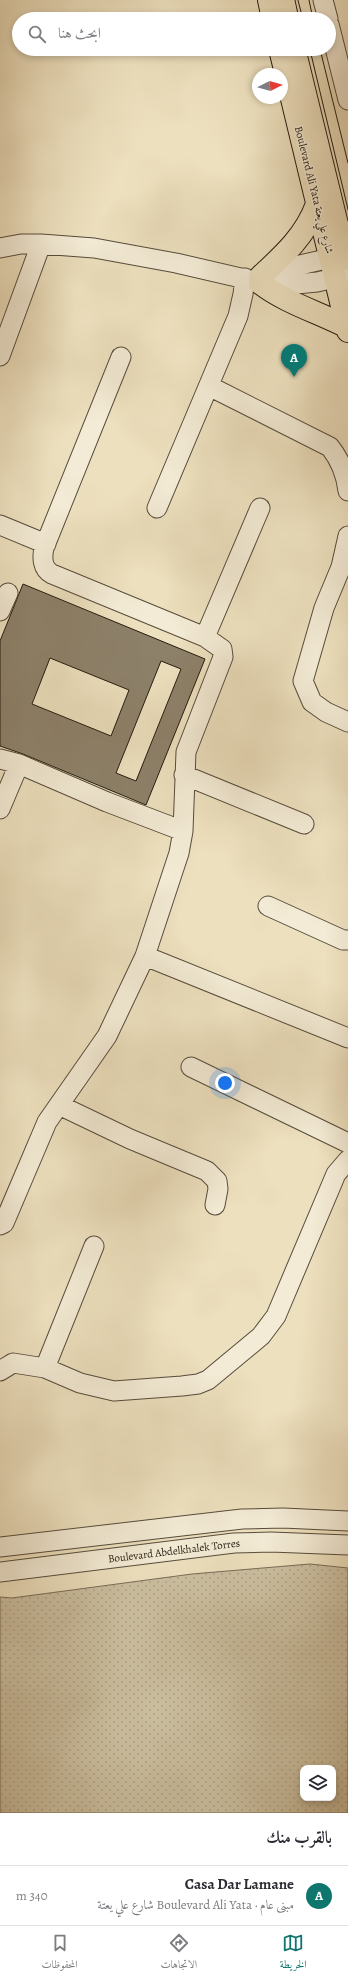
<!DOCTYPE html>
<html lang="ar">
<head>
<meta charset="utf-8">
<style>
  body { margin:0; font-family:Alegreya,Amiri,serif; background:#f7f7f7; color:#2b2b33; direction:rtl }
  .controls { position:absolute; right:12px; bottom:12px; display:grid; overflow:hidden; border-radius:8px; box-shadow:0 2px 6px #0003 }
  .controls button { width:36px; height:36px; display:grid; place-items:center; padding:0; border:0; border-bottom:1px solid #e1e1e2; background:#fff; color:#2b2b33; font:20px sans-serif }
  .compass { position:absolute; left:252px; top:68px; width:36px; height:36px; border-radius:50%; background:#fff; box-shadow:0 2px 6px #0003; rotate:84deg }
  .you { position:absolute; left:225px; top:1083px; width:14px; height:14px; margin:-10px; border:3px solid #fff; border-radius:50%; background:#1a73e8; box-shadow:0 0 0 6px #1a73e833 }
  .badge { display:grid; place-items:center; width:26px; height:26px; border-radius:50%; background:#0f766e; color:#fff; font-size:13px; font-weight:700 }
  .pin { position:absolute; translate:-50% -33px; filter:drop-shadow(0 1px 2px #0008) }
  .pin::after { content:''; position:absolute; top:21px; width:14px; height:12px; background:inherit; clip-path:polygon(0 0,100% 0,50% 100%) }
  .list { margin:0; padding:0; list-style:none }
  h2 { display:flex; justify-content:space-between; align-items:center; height:52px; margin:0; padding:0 16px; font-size:17px }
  h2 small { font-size:13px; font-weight:400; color:#7c7c81 }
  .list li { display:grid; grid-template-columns:26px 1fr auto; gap:12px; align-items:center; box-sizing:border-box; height:60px; padding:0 16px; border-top:1px solid #e1e1e2 }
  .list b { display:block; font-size:15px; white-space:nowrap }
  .list p { margin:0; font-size:13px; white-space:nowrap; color:#7c7c81 }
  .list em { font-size:13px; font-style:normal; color:#7c7c81 }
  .icon { flex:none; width:22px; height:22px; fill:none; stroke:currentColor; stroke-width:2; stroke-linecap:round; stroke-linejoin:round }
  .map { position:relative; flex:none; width:348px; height:1813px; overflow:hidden; direction:ltr }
  .search { position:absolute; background:#fff; box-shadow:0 2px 6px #0003; left:12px; right:12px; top:12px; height:44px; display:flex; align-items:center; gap:10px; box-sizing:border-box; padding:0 14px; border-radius:22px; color:#7c7c81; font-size:15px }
  .sheet { height:112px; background:#fff }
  nav { display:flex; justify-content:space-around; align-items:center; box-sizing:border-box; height:56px; border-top:1px solid #e1e1e2; background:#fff; font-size:11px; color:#7c7c81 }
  nav a { display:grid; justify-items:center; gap:2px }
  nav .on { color:#0f766e }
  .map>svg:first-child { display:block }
  .grass { fill:url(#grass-dots); stroke:#786d58; fill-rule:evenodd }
  .building { fill:#8d816a; stroke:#241b10; fill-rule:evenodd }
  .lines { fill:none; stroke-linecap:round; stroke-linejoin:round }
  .minor-casing { stroke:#564c3c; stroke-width:21 }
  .major-casing { stroke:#241b10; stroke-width:24 }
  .minor { stroke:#f3ebd5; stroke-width:19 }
  .major { stroke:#ede0be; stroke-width:22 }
  .tram { stroke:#241b10; stroke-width:1 }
  .labels { text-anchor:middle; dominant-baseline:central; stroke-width:3; stroke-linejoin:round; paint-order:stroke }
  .street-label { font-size:11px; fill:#241b10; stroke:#f3ebd5 }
</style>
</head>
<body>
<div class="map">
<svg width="348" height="1813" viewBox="0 0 348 1813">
  <defs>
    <pattern id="grass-dots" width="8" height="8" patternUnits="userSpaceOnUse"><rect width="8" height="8" fill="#cbbfa0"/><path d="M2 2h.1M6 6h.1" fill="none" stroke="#aea489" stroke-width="1.8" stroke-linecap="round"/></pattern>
  </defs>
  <rect width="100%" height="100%" fill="#ede0be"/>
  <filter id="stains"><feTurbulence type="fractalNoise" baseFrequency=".005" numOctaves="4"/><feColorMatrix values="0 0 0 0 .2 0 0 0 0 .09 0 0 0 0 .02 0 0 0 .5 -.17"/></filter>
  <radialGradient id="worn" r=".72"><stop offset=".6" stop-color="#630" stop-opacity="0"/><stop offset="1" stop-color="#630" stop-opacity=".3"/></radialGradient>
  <path class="grass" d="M310,1564L348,1568V1813H0V1597L12,1598L192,1574ZM303,1768H333V1798H303Z"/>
  <path class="building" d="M23,584L205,659L146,805L23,754L0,746V641ZM50,658L129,690L111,736L32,704ZM161,661L181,669L136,781L116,773Z"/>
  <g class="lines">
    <defs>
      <path id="minor" d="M323,0L328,19
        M329,24L348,100
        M0,248L21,244H41L94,248L176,263L276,286L317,282L348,275
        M260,277L291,267L344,255
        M0,356L41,244
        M209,386L330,447C341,461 346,474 348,491
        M157,508L238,316L243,294L245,278
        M0,525L46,544
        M348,536L341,567L324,608L303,681L312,702L326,712L348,722
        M0,611L8,593
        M205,637L260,508
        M0,759L19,764L107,802L183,831
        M184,775L304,824
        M0,809L19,764
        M268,906L343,940H348
        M145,956L348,1038
        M191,1067L348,1143
        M59,1105L130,1139L207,1171L217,1181L218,1189L215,1205
        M0,1225L4,1223L47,1122L107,1036L145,956L179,853L183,831L186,752L223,657L222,649L205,637L52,574C42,569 42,557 44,548L121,357
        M45,1368L94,1246
        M0,1371L13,1363L45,1368L80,1383L114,1391L182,1386L198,1384L208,1380L261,1336L276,1316L336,1174L348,1160
        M0,1547L242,1519L283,1518L348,1521
        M0,1572L234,1543L271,1542L348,1545"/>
      <path id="major" d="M269,0L273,19
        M286,0L291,19
        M280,49L348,331
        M298,49L348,259
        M260,277C284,255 306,235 317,204
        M260,283C286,303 318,312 347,327"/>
    </defs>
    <use href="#minor" class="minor-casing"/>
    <use href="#major" class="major-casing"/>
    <use href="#minor" class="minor"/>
    <use href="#major" class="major"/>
    <path class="tram" d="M295,0L299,19
      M309,0L313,19
      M306,49L348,221
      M320,49L348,163"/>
  </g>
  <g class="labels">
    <g class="street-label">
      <text transform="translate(314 190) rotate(76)">Boulevard Ali Yata شارع علي يعتة</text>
      <text transform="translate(174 1551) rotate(-7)">Boulevard Abdelkhalek Torres</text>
    </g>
  </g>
  <rect width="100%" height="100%" filter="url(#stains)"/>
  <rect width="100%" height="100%" fill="url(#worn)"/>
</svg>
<div class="controls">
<button><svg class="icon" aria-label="layers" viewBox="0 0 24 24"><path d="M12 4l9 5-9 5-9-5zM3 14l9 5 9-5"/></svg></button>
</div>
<svg class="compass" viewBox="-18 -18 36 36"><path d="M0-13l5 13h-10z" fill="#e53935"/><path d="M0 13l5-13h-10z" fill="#7c7c81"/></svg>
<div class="you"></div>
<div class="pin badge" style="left:294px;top:377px">A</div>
<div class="search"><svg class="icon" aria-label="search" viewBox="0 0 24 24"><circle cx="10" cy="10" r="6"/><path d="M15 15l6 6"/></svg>ابحث هنا</div>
</div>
<section class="sheet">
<h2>بالقرب منك<small></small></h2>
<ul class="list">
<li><span class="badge">A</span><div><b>Casa Dar Lamane</b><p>مبنى عام · Boulevard Ali Yata شارع علي يعتة</p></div><em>340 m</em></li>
</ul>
</section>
<nav>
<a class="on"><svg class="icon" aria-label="map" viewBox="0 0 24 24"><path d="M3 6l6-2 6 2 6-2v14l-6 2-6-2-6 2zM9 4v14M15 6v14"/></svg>الخريطة</a>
<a><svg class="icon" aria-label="directions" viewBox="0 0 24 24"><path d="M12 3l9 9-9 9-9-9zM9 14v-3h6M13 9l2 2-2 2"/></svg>الاتجاهات</a>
<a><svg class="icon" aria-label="saved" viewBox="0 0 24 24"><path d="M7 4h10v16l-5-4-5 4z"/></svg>المحفوظات</a>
</nav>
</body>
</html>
